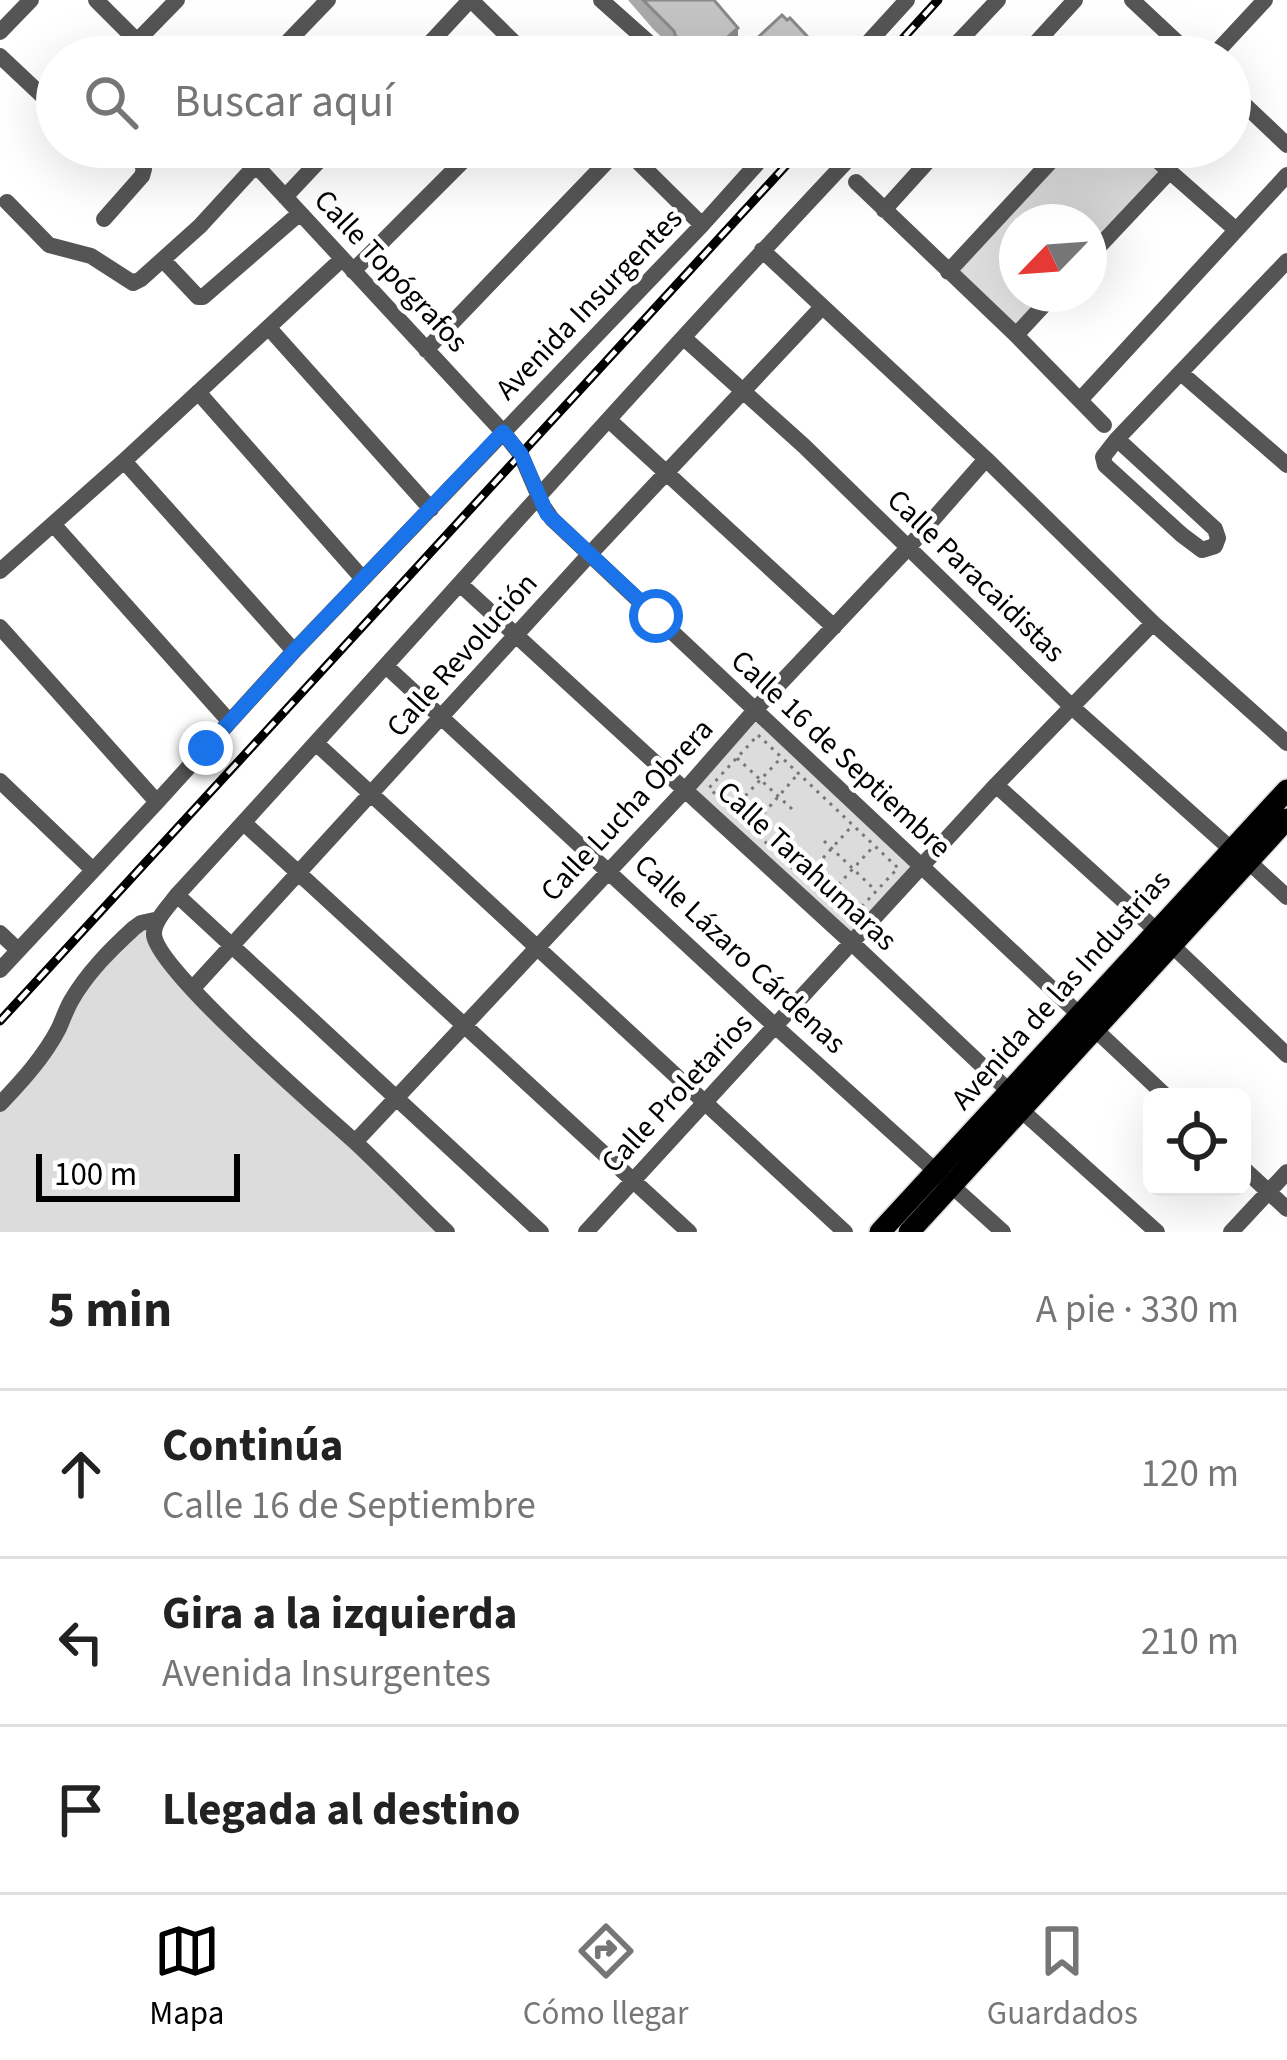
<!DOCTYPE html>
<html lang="es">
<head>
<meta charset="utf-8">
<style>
  body { margin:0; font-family:"Source Sans 3",sans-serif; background:#f2f2f2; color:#222 }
  .controls { position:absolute; right:36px; bottom:36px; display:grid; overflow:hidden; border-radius:18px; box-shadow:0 12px 48px #0002 }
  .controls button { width:108px; height:108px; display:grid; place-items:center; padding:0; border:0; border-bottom:3px solid #e0e0e0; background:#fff; color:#222; font:60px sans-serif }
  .compass { position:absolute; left:999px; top:204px; width:108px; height:108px; border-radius:50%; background:#fff; box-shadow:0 12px 48px #0002; rotate:245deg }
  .scale { position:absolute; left:36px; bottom:30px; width:204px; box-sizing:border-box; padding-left:12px; border:6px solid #000; border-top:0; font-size:33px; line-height:42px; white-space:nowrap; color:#000; -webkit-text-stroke:9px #fff; paint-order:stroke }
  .stop { position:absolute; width:36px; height:36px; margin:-27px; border:9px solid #1a73e8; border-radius:50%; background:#fff }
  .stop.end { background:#1a73e8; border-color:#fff; box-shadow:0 3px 12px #0008 }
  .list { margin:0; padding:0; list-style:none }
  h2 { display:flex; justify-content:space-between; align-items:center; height:156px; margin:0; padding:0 48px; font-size:51px }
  h2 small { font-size:39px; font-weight:400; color:#767676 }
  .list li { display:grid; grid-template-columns:78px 1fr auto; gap:36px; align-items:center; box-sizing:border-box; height:168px; padding:0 48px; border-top:3px solid #e0e0e0 }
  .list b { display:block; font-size:45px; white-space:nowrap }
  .list p { margin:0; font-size:39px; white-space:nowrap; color:#767676 }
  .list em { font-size:39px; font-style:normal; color:#767676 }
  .icon { flex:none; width:66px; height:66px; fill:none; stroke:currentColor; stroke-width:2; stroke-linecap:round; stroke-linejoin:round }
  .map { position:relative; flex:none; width:1287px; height:1232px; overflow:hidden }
  .search { position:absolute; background:#fff; box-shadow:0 12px 48px #0002; left:36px; right:36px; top:36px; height:132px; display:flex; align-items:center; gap:30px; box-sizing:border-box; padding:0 42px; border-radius:66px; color:#767676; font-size:45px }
  .sheet { height:660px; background:#fff }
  nav { display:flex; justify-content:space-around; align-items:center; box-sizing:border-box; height:168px; border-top:3px solid #e0e0e0; background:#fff; font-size:33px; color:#767676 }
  nav a { display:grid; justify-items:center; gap:6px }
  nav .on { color:#000 }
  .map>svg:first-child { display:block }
  .green { fill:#dcdcdc }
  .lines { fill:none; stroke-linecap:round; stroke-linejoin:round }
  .major-casing { stroke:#dbdbdb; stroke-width:24 }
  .path { stroke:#777; stroke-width:3; stroke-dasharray:3 6; stroke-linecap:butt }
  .minor { stroke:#555; stroke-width:16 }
  .major { stroke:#000; stroke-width:21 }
  .rail-casing { stroke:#000; stroke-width:9 }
  .rail { stroke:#fff; stroke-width:4.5; stroke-dasharray:14; stroke-linecap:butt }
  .wall { fill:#a9a9a9 }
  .shaded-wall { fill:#898989 }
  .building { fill:#c4c4c4; stroke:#898989; stroke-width:3 }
  .route { stroke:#1a73e8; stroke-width:15 }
  .labels { text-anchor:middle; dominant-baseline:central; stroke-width:9; stroke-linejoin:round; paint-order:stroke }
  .street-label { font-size:30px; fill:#000; stroke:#fff }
</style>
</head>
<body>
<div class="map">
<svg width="1287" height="1232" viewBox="0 0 1287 1232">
  <rect width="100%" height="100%" fill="#fff"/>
  <path class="green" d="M1064,147H1142L1170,171L1089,257V222H1017V294H1054L1016,335L948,272Z
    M756,709L922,867L852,943L685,790Z
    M159,919L161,952L447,1232H0V1104L96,966Z"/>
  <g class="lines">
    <defs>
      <path id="major" d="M880,1232L1287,790
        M909,1232L1287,819"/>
    </defs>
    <use href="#major" class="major-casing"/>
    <path class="path" d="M758,735L898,868L848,921L709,788Z
      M737,758L792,809
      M733,809L780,759
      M752,827L797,775
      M824,841L875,890
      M805,878L851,827
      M826,898L873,847"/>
    <path class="minor" d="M96,0L153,57
      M471,0L529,57
      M601,0L665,57
      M1132,0L1193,57
      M0,32L31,0
      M137,41L177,0
      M0,56L51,104
      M273,57L328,0
      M417,57L470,0
      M855,57L907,0
      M944,57L998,0
      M1023,57L1075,0
      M1147,57V56
      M1212,57L1265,0
      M1230,91L1287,145
      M239,147L503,432L521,455L543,506L552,519L1167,1097
      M623,147L702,225
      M1142,147L1235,229
      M856,182L1016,335L1104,425
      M285,197L332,147
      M7,202L49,245L91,256L133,283L141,279L200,226L256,165
      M884,210L941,147
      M104,219L142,176L144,169L134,147
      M762,250L986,459L1153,623L1287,743
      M1089,257L1170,171
      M163,260L198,297H203L300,213
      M353,271L477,147
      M948,272L1064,147
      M269,328L431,509
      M1016,335L1054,294
      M684,338L804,446L1072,707L1232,850
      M426,350L621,147
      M1181,373L1287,465
      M198,392L363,579
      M1080,400L1287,175
      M610,421L834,627
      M1117,439L1215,529L1218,538L1215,546L1202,550L1182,535L1105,465L1103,457L1117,439L1287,261
      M124,461L294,651
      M53,524L229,721
      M0,571L124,461L342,259
      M460,584L852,943L1010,1092
      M0,627L157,802
      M387,667L775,1026L1003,1232
      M317,744L845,1232
      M0,781L93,870
      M996,785L1157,931L1287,1055
      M244,823L689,1232
      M1249,862L1287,897
      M177,895L541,1232
      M0,933L18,950
      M0,970L157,802L294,651L702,225L772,147
      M193,988L589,555L822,307
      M0,1104C22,1081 44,1057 59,1028C63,1019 66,1010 71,1001C87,973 110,950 134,928L141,923L159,919
      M1021,1110L1157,1232
      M355,1142L685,790L756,709L907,549L986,459
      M1242,1167L1287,1209
      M447,1232C416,1202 386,1171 354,1141C320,1110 158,971 154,935C153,921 169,906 177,895C405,647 628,393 860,147
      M586,1232L996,785L1153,623
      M1231,1232L1287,1172"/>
    <use href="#major" class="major"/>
    <defs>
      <path id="rail" d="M886,57L938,0
        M0,1021L803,147"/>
    </defs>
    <use href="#rail" class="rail-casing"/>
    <use href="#rail" class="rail"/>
  </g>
  <path class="wall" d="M628,0H714L738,45L725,57H677L674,48L654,30Z"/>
  <path class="shaded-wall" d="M738,28V45L725,57H705Z"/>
  <path class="building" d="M643,0H714L738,28L705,57L698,52L692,57L677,40L674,31Z
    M782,15L787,20L790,18L820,50L812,57H737Z"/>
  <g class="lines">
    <path class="route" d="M206,748L294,651L503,432L521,454L547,514L656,616"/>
  </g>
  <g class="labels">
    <g class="street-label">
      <text transform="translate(391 271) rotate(47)">Calle Topógrafos</text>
      <text transform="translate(589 304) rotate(-46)">Avenida Insurgentes</text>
      <text transform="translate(976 576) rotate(44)">Calle Paracaidistas</text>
      <text transform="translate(462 655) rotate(-48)">Calle Revolución</text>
      <text transform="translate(841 754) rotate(43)">Calle 16 de Septiembre</text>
      <text transform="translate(627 810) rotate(-47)">Calle Lucha Obrera</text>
      <text transform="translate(807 866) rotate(43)">Calle Tarahumaras</text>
      <text transform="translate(740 954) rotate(43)">Calle Lázaro Cárdenas</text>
      <text transform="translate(1061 990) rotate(-48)">Avenida de las Industrias</text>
      <text transform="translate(677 1093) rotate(-47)">Calle Proletarios</text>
    </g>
  </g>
</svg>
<div class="controls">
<button><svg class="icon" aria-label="locate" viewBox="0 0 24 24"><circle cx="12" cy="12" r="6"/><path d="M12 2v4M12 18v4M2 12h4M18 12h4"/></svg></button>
</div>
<svg class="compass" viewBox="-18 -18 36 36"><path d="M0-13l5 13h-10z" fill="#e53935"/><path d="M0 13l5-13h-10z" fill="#767676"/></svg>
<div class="scale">100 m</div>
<div class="stop" style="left:656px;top:616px"></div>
<div class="stop end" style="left:206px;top:748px"></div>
<div class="search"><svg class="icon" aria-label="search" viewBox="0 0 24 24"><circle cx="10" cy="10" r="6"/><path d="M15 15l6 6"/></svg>Buscar aquí</div>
</div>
<section class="sheet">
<h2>5 min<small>A pie · 330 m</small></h2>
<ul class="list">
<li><svg class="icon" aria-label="ahead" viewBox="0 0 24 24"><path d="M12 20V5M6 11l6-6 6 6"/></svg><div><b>Continúa</b><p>Calle 16 de Septiembre</p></div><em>120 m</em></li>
<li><svg class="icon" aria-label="left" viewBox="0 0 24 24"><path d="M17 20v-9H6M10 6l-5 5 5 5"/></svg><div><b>Gira a la izquierda</b><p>Avenida Insurgentes</p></div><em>210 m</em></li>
<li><svg class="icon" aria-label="arrive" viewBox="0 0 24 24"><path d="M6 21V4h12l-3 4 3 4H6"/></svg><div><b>Llegada al destino</b></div></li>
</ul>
</section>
<nav>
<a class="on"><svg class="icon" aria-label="map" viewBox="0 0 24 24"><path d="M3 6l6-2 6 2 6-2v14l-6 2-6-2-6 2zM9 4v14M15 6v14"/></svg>Mapa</a>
<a><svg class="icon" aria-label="directions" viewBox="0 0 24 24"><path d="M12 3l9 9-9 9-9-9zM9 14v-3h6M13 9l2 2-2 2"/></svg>Cómo llegar</a>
<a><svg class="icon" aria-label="saved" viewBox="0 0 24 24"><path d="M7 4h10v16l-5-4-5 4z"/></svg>Guardados</a>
</nav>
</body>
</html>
